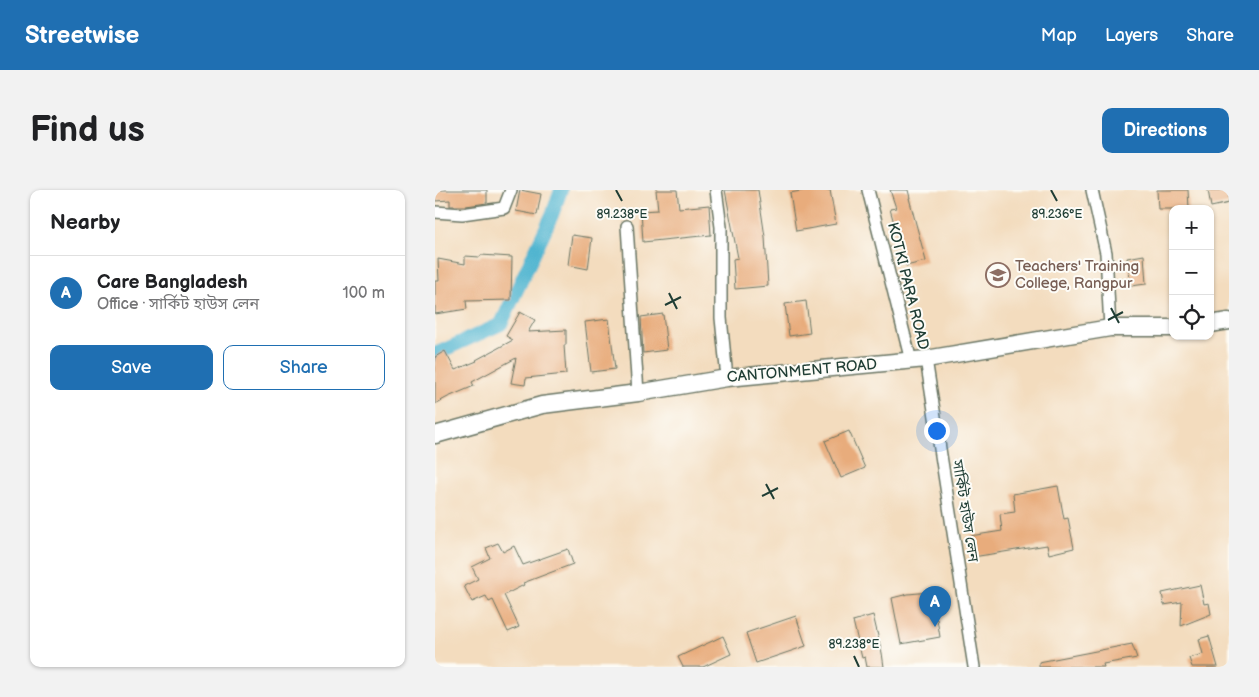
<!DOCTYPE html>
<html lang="en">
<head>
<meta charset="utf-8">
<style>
  body { margin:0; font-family:"Balsamiq Sans","Noto Sans Bengali",sans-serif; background:#f2f2f2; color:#202124 }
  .controls { position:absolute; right:15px; top:15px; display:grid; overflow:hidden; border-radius:10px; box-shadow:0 1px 4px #0004 }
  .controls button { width:45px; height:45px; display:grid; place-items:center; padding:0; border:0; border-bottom:1px solid #e0e0e0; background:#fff; color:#202124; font:25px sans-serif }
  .you { position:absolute; left:501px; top:240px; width:18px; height:18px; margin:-12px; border:4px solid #fff; border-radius:50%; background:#1a73e8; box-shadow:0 0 0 8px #1a73e833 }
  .badge { display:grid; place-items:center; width:32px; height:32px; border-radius:50%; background:#1f6fb2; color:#fff; font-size:16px; font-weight:700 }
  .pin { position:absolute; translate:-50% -41px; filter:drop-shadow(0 1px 2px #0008) }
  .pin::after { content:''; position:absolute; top:26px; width:18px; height:15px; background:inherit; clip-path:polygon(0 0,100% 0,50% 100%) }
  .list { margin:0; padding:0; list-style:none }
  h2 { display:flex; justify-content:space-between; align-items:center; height:65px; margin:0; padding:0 20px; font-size:21px }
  h2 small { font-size:16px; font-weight:400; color:#757577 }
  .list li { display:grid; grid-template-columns:32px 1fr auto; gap:15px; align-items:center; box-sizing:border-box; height:75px; padding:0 20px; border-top:1px solid #e0e0e0 }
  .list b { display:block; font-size:19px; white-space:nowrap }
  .list p { margin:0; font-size:16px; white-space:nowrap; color:#757577 }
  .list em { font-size:16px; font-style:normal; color:#757577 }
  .actions { display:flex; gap:10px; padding:15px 20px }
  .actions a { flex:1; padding:11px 0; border:1px solid #1f6fb2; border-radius:10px; text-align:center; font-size:18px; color:#1f6fb2 }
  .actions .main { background:#1f6fb2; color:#fff }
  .icon { flex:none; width:28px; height:28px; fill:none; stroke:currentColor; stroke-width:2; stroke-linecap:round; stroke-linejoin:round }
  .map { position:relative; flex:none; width:794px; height:477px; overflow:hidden; border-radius:10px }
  header { display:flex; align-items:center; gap:30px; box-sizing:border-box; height:70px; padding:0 25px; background:#1f6fb2; color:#fff }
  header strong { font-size:24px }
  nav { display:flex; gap:28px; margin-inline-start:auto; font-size:18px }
  .intro { display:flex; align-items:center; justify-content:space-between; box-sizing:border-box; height:120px; padding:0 30px }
  h1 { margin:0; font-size:35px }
  .button { padding:12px 22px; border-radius:10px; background:#1f6fb2; color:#fff; font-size:18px; font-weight:700 }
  main { display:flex; gap:30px; padding:0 30px }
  aside { flex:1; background:#fff; border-radius:10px; box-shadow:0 1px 4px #0004 }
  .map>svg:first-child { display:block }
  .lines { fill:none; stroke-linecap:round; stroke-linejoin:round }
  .canal { stroke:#51b5d0; stroke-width:14 }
  .building { fill:#e8ac7c }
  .minor-casing { stroke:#697564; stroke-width:14 }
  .secondary-casing { stroke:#697564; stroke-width:19 }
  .minor { stroke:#fff; stroke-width:11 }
  .secondary { stroke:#fff; stroke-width:16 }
  .ticks { fill:none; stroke:#1f3d34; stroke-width:2 }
  .labels { text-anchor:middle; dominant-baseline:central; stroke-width:4; stroke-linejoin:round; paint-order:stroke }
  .education-label { font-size:15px; fill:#785e54; stroke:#fdfcf7; text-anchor:start }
  .street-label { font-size:15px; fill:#1f3d34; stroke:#fdfcf7 }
  .ticks-label { font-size:12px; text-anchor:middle; fill:#1f3d34; stroke:#fdfcf7; stroke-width:4; stroke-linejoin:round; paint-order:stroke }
</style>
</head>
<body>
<header>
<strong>Streetwise</strong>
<nav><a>Map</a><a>Layers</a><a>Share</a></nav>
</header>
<div class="intro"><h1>Find us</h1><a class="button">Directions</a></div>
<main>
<aside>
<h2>Nearby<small></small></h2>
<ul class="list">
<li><span class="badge">A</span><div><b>Care Bangladesh</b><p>Office · সার্কিট হাউস লেন</p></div><em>100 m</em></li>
</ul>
<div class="actions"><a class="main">Save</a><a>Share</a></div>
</aside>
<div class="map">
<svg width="794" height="477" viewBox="0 0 794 477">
  <rect width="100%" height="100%" fill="#fdfcf7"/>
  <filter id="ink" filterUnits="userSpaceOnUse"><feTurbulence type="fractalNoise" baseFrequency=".02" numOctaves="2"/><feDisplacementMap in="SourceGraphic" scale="10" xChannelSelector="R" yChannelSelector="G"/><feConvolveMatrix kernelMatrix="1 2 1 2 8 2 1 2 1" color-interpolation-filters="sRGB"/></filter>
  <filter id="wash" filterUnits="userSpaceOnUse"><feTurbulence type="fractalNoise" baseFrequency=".0096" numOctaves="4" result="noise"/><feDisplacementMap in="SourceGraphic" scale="20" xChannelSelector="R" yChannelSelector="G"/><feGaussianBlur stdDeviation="1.12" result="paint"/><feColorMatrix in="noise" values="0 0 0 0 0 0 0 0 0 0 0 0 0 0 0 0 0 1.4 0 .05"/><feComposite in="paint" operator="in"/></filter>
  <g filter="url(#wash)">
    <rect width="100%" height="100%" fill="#f3dcbe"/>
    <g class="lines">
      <path class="canal" d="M0,164L66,134L117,25L126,0"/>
    </g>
    <g id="blocks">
      <path class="building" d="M0,0H52V13L31,16H15V10L0,11Z
        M85,0L106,4L102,25L81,21Z
        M221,0H242L244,18L274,15L276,45L208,52L206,21L223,20Z
        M290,0H323L330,47L333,96L300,99L298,69L303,68Z
        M371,0H395L401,34L361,41L355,3Z
        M455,0H473L475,8H474L491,71L471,76L455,19L461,18Z
        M722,0H753L754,19H723Z
        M773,0H794V13L776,17Z
        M137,45L157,48L153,79L133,75Z
        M46,65L77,67L76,110L31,111L32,119L0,124V91H4L3,69L30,74V66L45,67Z
        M709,65L711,94L696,96L692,68Z
        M371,111L375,143L354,146L350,114Z
        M85,122L100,130L93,142L131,140V155H129L131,184L91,188L90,195L76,193L81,168L37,192L39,196L13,207L0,214V167L10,161L20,180L42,171L41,170L78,150L71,146Z
        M228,124L232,160L208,163L206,127Z
        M174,129L180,179L156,182L150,132Z
        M414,241L430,278L406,288L390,251Z
        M623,296L629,329L633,328L639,358L614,364L612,355L538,367L535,346L567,341L565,324L580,322L578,304Z
        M63,353L68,362L79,356L88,375L133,359L138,374L88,393L89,395L69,405L84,437L73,442L58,410L54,412L51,406L37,412L29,396L43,389L37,377L55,368L51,358Z
        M765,395L769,414L774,413L776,424L746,436L747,412L729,415L727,403Z
        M495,402L500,429H502L505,447L466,454L457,408L473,404Z
        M438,425L447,463L449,477H432L430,467L427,468L418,431Z
        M361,426L371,456L321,473L311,443Z
        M288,446L296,464L268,477H248L243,467Z
        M774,446L783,477H757L754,468L768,464L764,449Z
        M697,454L702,468L668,474L669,477H604V472Z"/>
    </g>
  </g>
  <g filter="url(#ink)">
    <use href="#blocks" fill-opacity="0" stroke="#697564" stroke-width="1"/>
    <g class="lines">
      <defs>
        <path id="minor" d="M281,0L286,37V128L292,188
          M433,0L476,171
          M657,0L671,63L675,138
          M0,22L27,24L69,18L76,0
          M192,36L203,203
          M491,169L539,477"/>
        <path id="secondary" d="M775,134L794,131
          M0,245L107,215L203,203L292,188L491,169L675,138H738"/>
      </defs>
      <use href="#minor" class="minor-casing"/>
      <use href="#secondary" class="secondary-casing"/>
      <use href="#minor" class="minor"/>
      <use href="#secondary" class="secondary"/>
    </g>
  </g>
  <path class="ticks" d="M181,0L187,11M616,0L622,11M234,103L242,119M230,115L246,107M676,118L684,133M673,130L688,122M331,294L339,309M327,306L343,298M419,466L424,477"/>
  <defs>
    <symbol id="university-ring" viewBox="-11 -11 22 22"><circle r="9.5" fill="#fdfcf7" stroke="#8d6e63" stroke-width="1.5"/><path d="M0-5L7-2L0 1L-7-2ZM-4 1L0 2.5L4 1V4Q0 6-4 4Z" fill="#8d6e63"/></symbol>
  </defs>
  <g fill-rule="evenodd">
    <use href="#university-ring" x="549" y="71" width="28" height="28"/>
  </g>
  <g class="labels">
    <g class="education-label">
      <text x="580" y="76">Teachers' Training<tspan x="580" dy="17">College, Rangpur</tspan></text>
    </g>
    <g class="street-label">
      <text transform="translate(473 96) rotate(76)">KOTKI PARA ROAD</text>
      <text transform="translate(367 181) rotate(-5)">CANTONMENT ROAD</text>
      <text transform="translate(530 321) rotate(81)">সার্কিট হাউস লেন</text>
    </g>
  </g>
  <g class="ticks-label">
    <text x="187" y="28">89.238°E</text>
    <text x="622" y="28">89.236°E</text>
    <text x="419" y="458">89.238°E</text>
  </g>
</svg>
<div class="controls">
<button>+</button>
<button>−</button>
<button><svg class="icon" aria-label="locate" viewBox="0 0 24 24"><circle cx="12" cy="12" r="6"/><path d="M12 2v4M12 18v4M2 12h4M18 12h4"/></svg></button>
</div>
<div class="you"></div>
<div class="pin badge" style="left:500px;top:437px">A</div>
</div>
</main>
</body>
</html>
